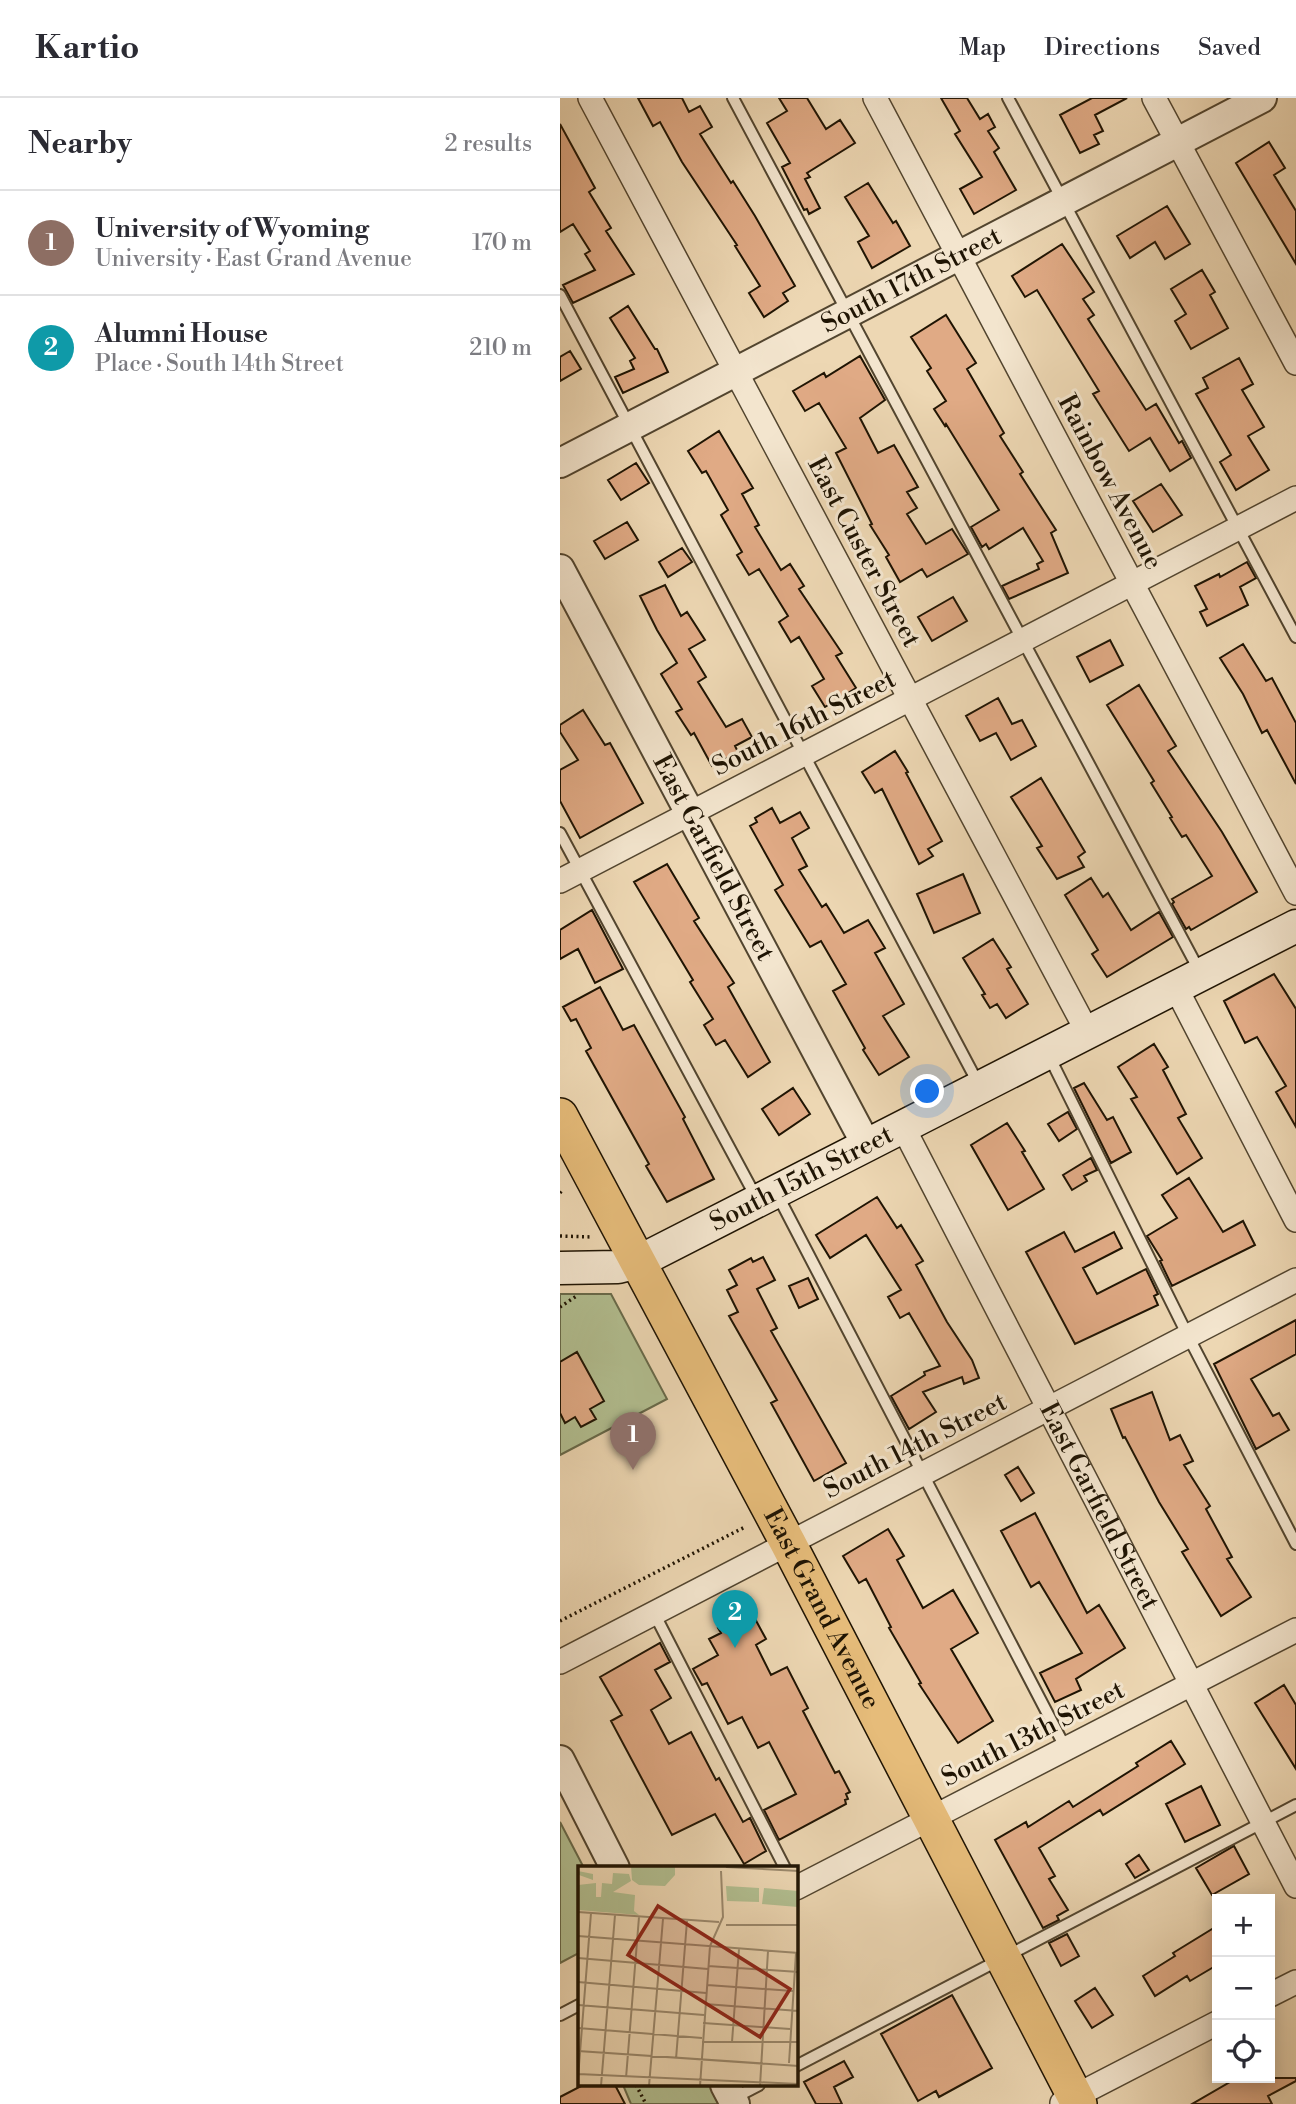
<!DOCTYPE html>
<html lang="en">
<head>
<meta charset="utf-8">
<style>
  body { margin:0; font-family:"Libre Bodoni",serif; background:#f2f2f3; color:#2b2b33 }
  .controls { position:absolute; right:21px; bottom:21px; display:grid; overflow:hidden; border-radius:0px; box-shadow:0 4px 18px #0003 }
  .controls button { width:63px; height:63px; display:grid; place-items:center; padding:0; border:0; border-bottom:2px solid #e1e1e2; background:#fff; color:#2b2b33; font:35px sans-serif }
  .you { position:absolute; left:368px; top:994px; width:24px; height:24px; margin:-18px; border:5px solid #fff; border-radius:50%; background:#1a73e8; box-shadow:0 0 0 10px #1a73e833 }
  .badge { display:grid; place-items:center; width:46px; height:46px; border-radius:50%; background:#8f2418; color:#fff; font-size:23px; font-weight:700 }
  .pin { position:absolute; translate:-50% -58px; filter:drop-shadow(0 2px 4px #0008) }
  .pin::after { content:''; position:absolute; top:37px; width:24px; height:21px; background:inherit; clip-path:polygon(0 0,100% 0,50% 100%) }
  .list { margin:0; padding:0; list-style:none }
  h2 { display:flex; justify-content:space-between; align-items:center; height:91px; margin:0; padding:0 28px; font-size:30px }
  h2 small { font-size:23px; font-weight:400; color:#7c7c81 }
  .list li { display:grid; grid-template-columns:46px 1fr auto; gap:21px; align-items:center; box-sizing:border-box; height:105px; padding:0 28px; border-top:2px solid #e1e1e2 }
  .list b { display:block; font-size:26px; white-space:nowrap }
  .list p { margin:0; font-size:23px; white-space:nowrap; color:#7c7c81 }
  .list em { font-size:23px; font-style:normal; color:#7c7c81 }
  .icon { flex:none; width:38px; height:38px; fill:none; stroke:currentColor; stroke-width:2; stroke-linecap:round; stroke-linejoin:round }
  .map { position:relative; flex:none; width:736px; height:2006px; overflow:hidden }
  header { display:flex; align-items:center; gap:42px; box-sizing:border-box; height:98px; padding:0 35px; background:#fff; border-bottom:2px solid #e1e1e2 }
  header strong { font-size:33px }
  nav { display:flex; gap:38px; margin-inline-start:auto; font-size:24px }
  main { display:flex }
  aside { flex:1; background:#fff }
  .map>svg:first-child { display:block }
  .green { fill:#b2bf91; stroke:#686a4a; stroke-width:2 }
  .building { fill:#e0aa85; stroke:#1f1403; stroke-width:2 }
  .lines { fill:none; stroke-linecap:round; stroke-linejoin:round }
  .service-casing { stroke:#52452f; stroke-width:14 }
  .minor-casing { stroke:#52452f; stroke-width:26 }
  .tertiary-casing { stroke:#52452f; stroke-width:32 }
  .secondary-casing { stroke:#1f1403; stroke-width:35 }
  .primary-casing { stroke:#1f1403; stroke-width:38 }
  .path { stroke:#1f1403; stroke-width:3.5; stroke-dasharray:2 3.5; stroke-linecap:butt }
  .service { stroke:#f3e5ce; stroke-width:10 }
  .minor { stroke:#f3e5ce; stroke-width:23 }
  .tertiary { stroke:#f3e5ce; stroke-width:28 }
  .secondary { stroke:#f3e5ce; stroke-width:32 }
  .primary { stroke:#e6bc7a; stroke-width:35 }
  .labels { text-anchor:middle; dominant-baseline:central; stroke-width:6; stroke-linejoin:round; paint-order:stroke }
  .street-label { font-size:26px; fill:#1f1403; stroke:#f3e5ce }
  .inset-road { fill:none; stroke:#9b896d; stroke-width:2 }
  .view { fill:#8f2418; fill-opacity:0.15; stroke:#8f2418; stroke-width:3.5 }
  .inset-edge { fill:none; stroke:#1f1403; stroke-width:3.5 }
</style>
</head>
<body>
<header>
<strong>Kartio</strong>
<nav><a>Map</a><a>Directions</a><a>Saved</a></nav>
</header>
<main>
<aside>
<h2>Nearby<small>2 results</small></h2>
<ul class="list">
<li><span class="badge" style="background:#8d6e63">1</span><div><b>University of Wyoming</b><p>University · East Grand Avenue</p></div><em>170 m</em></li>
<li><span class="badge" style="background:#0f9aa8">2</span><div><b>Alumni House</b><p>Place · South 14th Street</p></div><em>210 m</em></li>
</ul>
</aside>
<div class="map">
<svg width="736" height="2006" viewBox="0 0 736 2006">
  <rect width="100%" height="100%" fill="#edd7b3"/>
  <filter id="stains"><feTurbulence type="fractalNoise" baseFrequency=".00286" numOctaves="4"/><feColorMatrix values="0 0 0 0 .2 0 0 0 0 .09 0 0 0 0 .02 0 0 0 .5 -.17"/></filter>
  <radialGradient id="worn" r=".72"><stop offset=".6" stop-color="#630" stop-opacity="0"/><stop offset="1" stop-color="#630" stop-opacity=".3"/></radialGradient>
  <path class="green" d="M0,1196H51L107,1301L0,1357Z
    M0,1724L24,1770H19V1855L0,1865Z
    M63,1987H154L163,2006H71Z"/>
  <path class="building" d="M78,0H122L129,14L140,8L152,29L140,36L171,85L173,83L195,118L235,188L223,195L228,203L204,219L189,195L200,188L175,148L177,147L122,64L100,24L93,28Z
    M219,0H247L266,31L280,22L295,45L247,75L250,79L245,81L260,110L249,116L247,111L244,112L222,69L230,65L207,25L227,13Z
    M381,0H407L420,21L428,16L435,29L428,33L439,50L434,54L456,92L414,116L400,91L422,79L395,36L400,33Z
    M532,0H567L535,17L543,33L534,37L539,46L520,55L500,17Z
    M0,26L35,90L29,94L51,130L46,133L74,176L13,205L3,187L35,172L25,156L30,153L13,126L0,134Z
    M709,44L725,70L714,77L736,113V166L676,65Z
    M308,85L333,125L336,123L350,148L312,170L298,144L309,138L285,99Z
    M607,108L630,146L605,161L595,144L570,160L557,138Z
    M502,146L534,194L523,201L534,217L528,221L586,312L596,306L619,345L622,343L631,360L610,373L590,340L569,353L533,296L539,293L477,192L465,199L452,178Z
    M642,172L655,194L650,197L668,230L631,251L615,223L626,216L611,191Z
    M68,208L95,251H97L108,274L63,295L55,279L74,271L70,263L75,260L50,220Z
    M386,217L416,265L407,271L444,335L440,338L463,374L460,376L496,432L491,435L508,475L449,501L442,488L479,471L477,466L483,463L463,430L429,451L426,446L422,449L411,429L439,412L386,326L385,328L374,311L386,303L367,273L371,270L351,239Z
    M10,253L21,271L0,283V259Z
    M300,258L325,302L300,320L318,355L334,347L358,389L347,394L357,410L347,416L366,446L392,431L408,456L367,479L362,471L340,484L326,459L329,457L310,427L312,426L276,355L286,350L259,305L245,313L233,293L264,275L266,279Z
    M679,260L693,286L682,292L704,329L688,338L709,372L676,392L660,364L671,357L636,296L648,290L643,280Z
    M159,333L193,390L182,396L199,427L195,429L221,472L230,466L244,488L239,491L282,555L276,558L296,590L265,609L252,588L264,581L239,539L231,544L219,524L228,518L199,471L189,477L177,457L182,454L161,417L168,412L146,373L142,375L128,353Z
    M76,365L89,385L61,402L48,382Z
    M601,386L622,417L593,434L573,403Z
    M67,424L78,442L45,461L34,443Z
    M122,450L132,464L108,479L99,464Z
    M687,464L696,480L680,489L688,507L647,528L640,514L647,511L635,488L659,476L660,479Z
    M105,487L121,518L127,514L145,542L129,551L146,579L138,584L166,629L182,621L192,639L175,648L178,654L152,668L134,635L131,637L116,614L122,611L101,576L117,565L97,532L80,498Z
    M393,499L407,523L372,543L358,519Z
    M550,542L563,567L530,584L517,559Z
    M683,546L706,583L712,580L736,625V686L707,632L702,635L683,596L660,560Z
    M579,587L616,648L608,653L662,734L697,794L631,832L629,829L626,831L612,806L614,804L612,801L652,778L626,737L622,739L610,720L612,719L591,685L594,683L547,607Z
    M438,600L452,626L462,622L476,648L451,662L436,635L420,643L406,618Z
    M23,612L45,647L50,645L83,705L20,740L0,703V672L18,662L0,634V627Z
    M335,653L348,674L346,675L382,743L368,751L373,758L359,766L322,691L315,695L302,674Z
    M481,680L525,754L518,759L524,769L497,781L477,750L482,748L451,699Z
    M212,710L220,725L240,714L249,730L232,740L247,768L239,772L262,809L266,806L284,835L308,822L325,850L315,855L344,906L323,918L349,959L319,977L303,952L305,950L273,893L286,886L261,843L250,849L215,792L223,787L190,728L197,724L195,720Z
    M107,766L139,820L134,823L174,885L168,889L210,964L188,979L165,942L156,947L144,927L153,921L130,884L133,882L74,784Z
    M403,776L420,815L374,835L357,796Z
    M531,780L543,799L548,795L571,832L599,814L613,839L547,879L532,856L538,852L505,797Z
    M32,812L63,871L35,885L18,851L0,861V832Z
    M433,841L451,869L447,871L468,906L446,920L437,906L430,910L422,897L425,896L403,860Z
    M714,876L736,911V1029L716,994L726,988L697,939L685,945L664,903Z
    M40,889L63,932L74,927L125,1019L123,1021L154,1081L107,1104L86,1068L89,1066L26,953L31,950L16,921L11,923L3,909Z
    M594,946L608,969L603,972L626,1016L618,1020L642,1060L617,1076L571,1001L577,999L558,969Z
    M524,985L547,1022L553,1019L571,1054L551,1065L514,990Z
    M233,990L250,1016L219,1037L202,1011Z
    M508,1014L517,1031L499,1043L488,1026Z
    M447,1025L465,1053L462,1054L484,1091L448,1112L411,1047Z
    M531,1060L537,1072L524,1078L527,1083L512,1092L503,1077Z
    M629,1080L663,1134L683,1123L695,1147L612,1188L600,1163L602,1162L587,1138L617,1120L602,1097Z
    M317,1099L337,1130L341,1127L363,1163L356,1167L387,1224L412,1262L419,1280L404,1286L402,1279L363,1294L376,1314L349,1331L331,1298L365,1277L364,1274L380,1268L349,1215L340,1220L328,1199L341,1192L306,1137L270,1160L256,1137Z
    M504,1134L515,1154L554,1134L562,1150L523,1170L537,1196L586,1171L598,1196L594,1198L598,1207L515,1246L466,1154Z
    M203,1159L215,1182L197,1191L217,1230L211,1233L286,1365L254,1383L211,1305L217,1302L169,1218L178,1214L167,1192L177,1187L169,1172L191,1160L193,1164Z
    M248,1180L258,1201L239,1210L229,1188Z
    M736,1222V1256L691,1281L713,1318L719,1315L729,1332L696,1351L654,1266Z
    M17,1254L44,1303L30,1311L36,1321L21,1329L15,1319L5,1325L0,1315V1264Z
    M592,1294L610,1342L620,1337L633,1363L624,1367L650,1408L646,1411L672,1459L667,1461L691,1499L661,1518L622,1454L628,1451L599,1404L565,1339L563,1340L551,1311Z
    M458,1369L474,1395L461,1403L445,1377Z
    M475,1415L527,1515L539,1507L565,1550L516,1581L521,1592L495,1604L480,1575L522,1555L479,1484L471,1489L441,1433Z
    M328,1431L344,1458L337,1462L363,1510L393,1492L418,1535L391,1551L433,1623L398,1645L359,1586L361,1585L329,1530L331,1529L306,1481L299,1485L283,1458Z
    M193,1517L206,1541L196,1547L211,1577L227,1569L248,1610L243,1613L275,1675L279,1673L290,1694L286,1696L288,1701L285,1702L286,1706L219,1742L204,1712L236,1696L209,1644L198,1650L182,1619L168,1626L147,1585L142,1587L133,1571L158,1557L149,1541L161,1535L158,1530L180,1518L183,1523Z
    M100,1545L110,1564L95,1572L111,1600L91,1612L109,1646L131,1634L156,1682L159,1680L183,1724L190,1720L206,1753L184,1766L155,1716L112,1737L51,1623L62,1617L40,1579Z
    M724,1587L736,1607V1671L695,1605Z
    M611,1643L625,1666L543,1717L540,1712L479,1750L495,1778L489,1781L508,1812L497,1818L499,1822L483,1830L435,1742L466,1724L468,1729L509,1703L513,1709L578,1668L576,1665Z
    M641,1688L660,1727L625,1744L606,1706Z
    M674,1748L689,1776L652,1797L636,1770Z
    M579,1757L589,1772L575,1780L566,1766Z
    M657,1828V1867L630,1883L627,1878L595,1898L583,1878L615,1858L613,1855Z
    M507,1836L519,1858L501,1868L489,1845Z
    M535,1890L553,1917L532,1930L515,1903Z
    M392,1897L432,1970L379,1999L376,1993L358,2003L321,1936Z
    M284,1963L293,1979L274,1989L282,2006H256L244,1984Z
    M677,1980H736V1983L708,1998L712,2006H632Z
    M23,1987H55L65,2006H0V1999Z"/>
  <g class="lines">
    <defs>
      <path id="service" d="M173,0L640,874
        M448,0L736,539
        M0,197L419,987
        M0,735L197,1101
        M489,958L628,1238L736,1446
        M217,1096L506,1651
        M94,1515L225,1770
        M0,1917L19,1907
        M236,1968L736,1707
        M174,2000L199,1987"/>
      <g id="minor">
        <path d="M30,0L528,935"/>
        <path d="M315,0L736,795"/>
        <path d="M594,0L736,265"/>
        <path d="M0,783L736,400"/>
        <path d="M616,890L736,1122"/>
        <path id="s1" d="M343,1029L736,1788"/>
        <path d="M0,1564L736,1182"/>
        <path d="M236,1790L736,1532"/>
        <path d="M710,1897L736,1884"/>
        <path d="M502,2005L657,1925"/>
      </g>
      <g id="tertiary">
        <path id="s2" d="M0,365L702,0"/>
        <path id="s3" d="M0,471L307,1048"/>
        <path d="M0,1662L55,1770"/>
        <path d="M165,1987L175,2006"/>
      </g>
      <g id="secondary">
        <path id="s4" d="M0,1170L58,1169L78,1164L736,828"/>
      </g>
      <g id="primary">
        <path id="s5" d="M0,1018L228,1445L519,2006"/>
      </g>
    </defs>
    <use href="#service" class="service-casing"/>
    <use href="#minor" class="minor-casing"/>
    <use href="#tertiary" class="tertiary-casing"/>
    <use href="#secondary" class="secondary-casing"/>
    <use href="#primary" class="primary-casing"/>
    <path class="path" d="M0,1095L2,1092
      M0,1138L32,1139
      M0,1209L18,1197
      M0,1523L185,1429
      M76,1987L86,2006"/>
    <use href="#service" class="service"/>
    <use href="#minor" class="minor"/>
    <use href="#tertiary" class="tertiary"/>
    <use href="#secondary" class="secondary"/>
    <use href="#primary" class="primary"/>
  </g>
  <g class="labels">
    <g class="street-label">
      <text stroke="none"><textPath href="#s2" startOffset="396">South 17th Street</textPath></text>
      <text transform="translate(550 384) rotate(62)">Rainbow Avenue</text>
      <text transform="translate(304 454) rotate(62)">East Custer Street</text>
      <text transform="translate(244 625) rotate(-27)">South 16th Street</text>
      <text stroke="none"><textPath href="#s3" startOffset="327">East Garfield Street</textPath></text>
      <text stroke="none"><textPath href="#s4" startOffset="262">South 15th Street</textPath></text>
      <text transform="translate(355 1348) rotate(-27)">South 14th Street</text>
      <text stroke="none"><textPath href="#s1" startOffset="427">East Garfield Street</textPath></text>
      <text stroke="none"><textPath href="#s5" startOffset="558">East Grand Avenue</textPath></text>
      <text transform="translate(473 1636) rotate(-27)">South 13th Street</text>
    </g>
  </g>
  <g transform="translate(18 1768)">
    <rect width="220" height="220" fill="#edd7b3"/>
    <path d="M53,0H97V9L87,20L61,19L54,14ZM0,5L15,8V14L1,9L0,19L18,17V31H23L24,17L34,18L35,7L51,8L53,15L35,26L57,29L56,45L61,49L0,44ZM148,20L181,22V36L149,35ZM186,22L220,25V41L184,38Z" fill="#b2bf91"/>
    <path class="inset-road" d="M148,1L221,5M0,46L141,56M148,59H221M0,70L221,87M0,92L130,103M130,100L221,106M0,116L128,127M129,119L215,125M127,138L221,145M0,139L126,149M125,157L212,163M0,162L124,172M124,176H221M154,176L161,83M0,185L221,200M98,193L109,55M211,197L218,87M0,208L221,218M0,212L13,47M48,212L61,51M23,220L37,49M71,220L85,53M122,220L132,80L145,51L143,5M182,220L190,85"/>
    <path class="view" d="M80,40L212,123L182,171L50,89Z"/>
    <rect width="220" height="220" class="inset-edge"/>
  </g>
  <rect width="100%" height="100%" filter="url(#stains)"/>
  <rect width="100%" height="100%" fill="url(#worn)"/>
</svg>
<div class="controls">
<button>+</button>
<button>−</button>
<button><svg class="icon" aria-label="locate" viewBox="0 0 24 24"><circle cx="12" cy="12" r="6"/><path d="M12 2v4M12 18v4M2 12h4M18 12h4"/></svg></button>
</div>
<div class="you"></div>
<div class="pin badge" style="left:73px;top:1372px;background:#8d6e63">1</div>
<div class="pin badge" style="left:175px;top:1550px;background:#0f9aa8">2</div>
</div>
</main>
</body>
</html>
